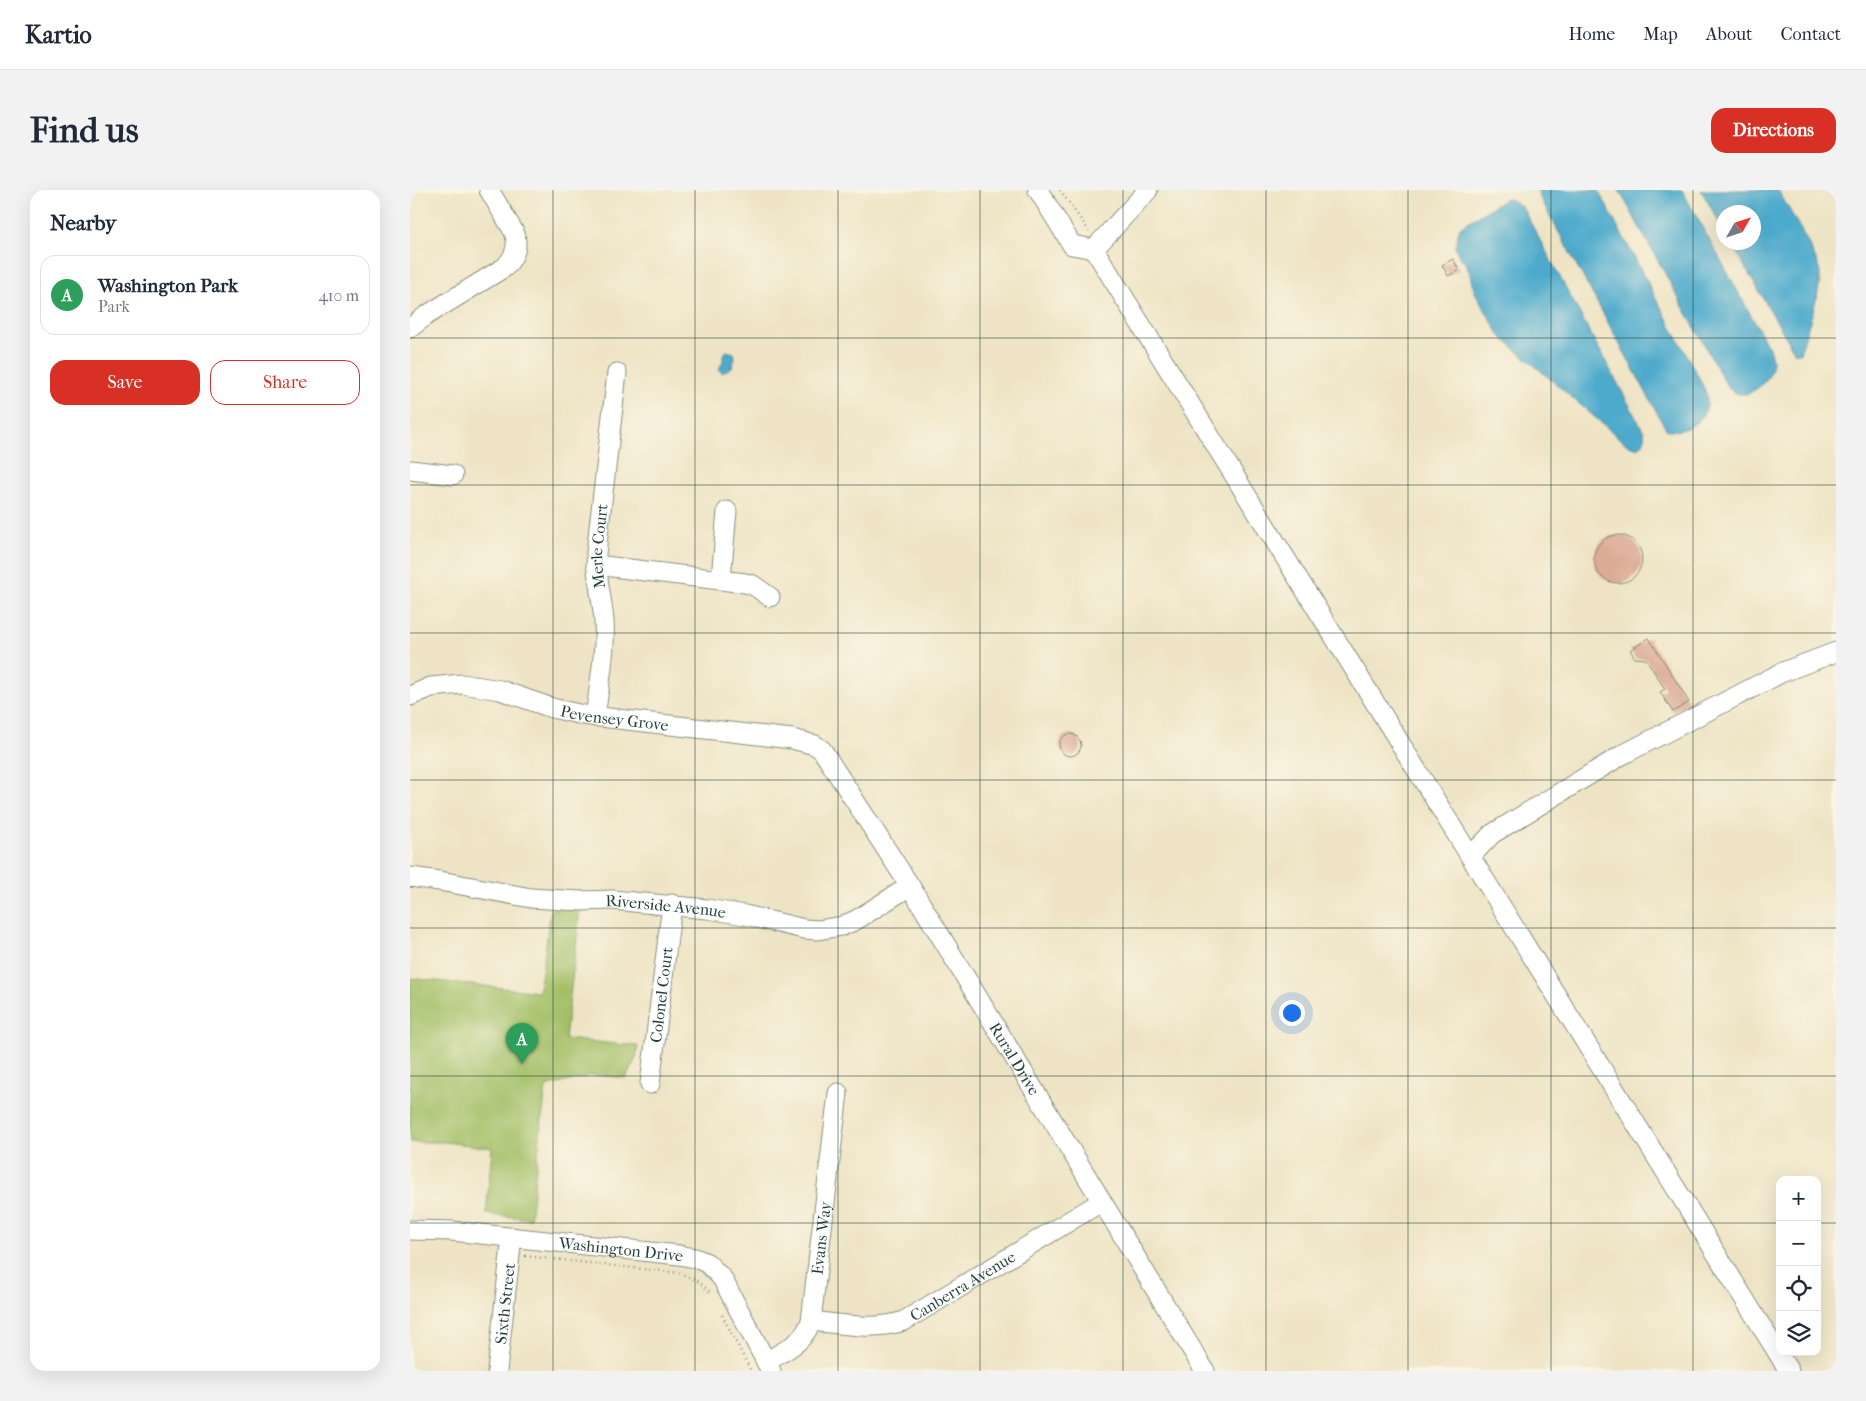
<!DOCTYPE html>
<html lang="en">
<head>
<meta charset="utf-8">
<style>
  body { margin:0; font-family:"IM FELL French Canon",serif; background:#f2f2f3; color:#1f2937 }
  .controls { position:absolute; right:15px; bottom:15px; display:grid; overflow:hidden; border-radius:10px; box-shadow:0 5px 20px #0002 }
  .controls button { width:45px; height:45px; display:grid; place-items:center; padding:0; border:0; border-bottom:1px solid #e0e1e3; background:#fff; color:#1f2937; font:25px sans-serif }
  .compass { position:absolute; left:1306px; top:15px; width:45px; height:45px; border-radius:50%; background:#fff; box-shadow:0 5px 20px #0002; rotate:51deg }
  .you { position:absolute; left:881px; top:822px; width:18px; height:18px; margin:-12px; border:4px solid #fff; border-radius:50%; background:#1a73e8; box-shadow:0 0 0 8px #1a73e833 }
  .badge { display:grid; place-items:center; width:32px; height:32px; border-radius:50%; background:#d93025; color:#fff; font-size:16px; font-weight:700 }
  .pin { position:absolute; translate:-50% -41px; filter:drop-shadow(0 1px 2px #0008) }
  .pin::after { content:''; position:absolute; top:26px; width:18px; height:15px; background:inherit; clip-path:polygon(0 0,100% 0,50% 100%) }
  .list { margin:0; padding:0; list-style:none }
  h2 { display:flex; justify-content:space-between; align-items:center; height:65px; margin:0; padding:0 20px; font-size:21px }
  h2 small { font-size:16px; font-weight:400; color:#747a83 }
  .list li { display:grid; grid-template-columns:32px 1fr auto; gap:15px; align-items:center; box-sizing:border-box; height:80px; margin:0 10px 10px; padding:0 10px; border:1px solid #e0e1e3; border-radius:15px }
  .list b { display:block; font-size:19px; white-space:nowrap }
  .list p { margin:0; font-size:16px; white-space:nowrap; color:#747a83 }
  .list em { font-size:16px; font-style:normal; color:#747a83 }
  .actions { display:flex; gap:10px; padding:15px 20px }
  .actions a { flex:1; padding:11px 0; border:1px solid #d93025; border-radius:15px; text-align:center; font-size:18px; color:#d93025 }
  .actions .main { background:#d93025; color:#fff }
  .icon { flex:none; width:28px; height:28px; fill:none; stroke:currentColor; stroke-width:2; stroke-linecap:round; stroke-linejoin:round }
  .map { position:relative; flex:none; width:1426px; height:1181px; overflow:hidden; border-radius:15px }
  header { display:flex; align-items:center; gap:30px; box-sizing:border-box; height:70px; padding:0 25px; background:#fff; border-bottom:1px solid #e0e1e3 }
  header strong { font-size:24px }
  nav { display:flex; gap:28px; margin-inline-start:auto; font-size:18px }
  .intro { display:flex; align-items:center; justify-content:space-between; box-sizing:border-box; height:120px; padding:0 30px }
  h1 { margin:0; font-size:35px }
  .button { padding:12px 22px; border-radius:15px; background:#d93025; color:#fff; font-size:18px; font-weight:700 }
  main { display:flex; gap:30px; padding:0 30px }
  aside { flex:1; background:#fff; border-radius:15px; box-shadow:0 5px 20px #0002 }
  .map>svg:first-child { display:block }
  .green { fill:#a3c067; stroke:#617e4e }
  .water { fill:#4daacc; stroke:#367480 }
  .building { fill:#dcab95 }
  .lines { fill:none; stroke-linecap:round; stroke-linejoin:round }
  .minor-casing { stroke:#86907c; stroke-width:21 }
  .path { stroke:#86907c; stroke-width:2.5; stroke-dasharray:1 4; stroke-linecap:butt }
  .minor { stroke:#fff; stroke-width:19 }
  .grid { fill:none; stroke:#1f3d34; stroke-width:1; stroke-opacity:0.55 }
  .labels { text-anchor:middle; dominant-baseline:central; stroke-width:4; stroke-linejoin:round; paint-order:stroke }
  .street-label { font-size:16px; fill:#1f3d34; stroke:#fcf5e5 }
</style>
</head>
<body>
<header>
<strong>Kartio</strong>
<nav><a>Home</a><a>Map</a><a>About</a><a>Contact</a></nav>
</header>
<div class="intro"><h1>Find us</h1><a class="button">Directions</a></div>
<main>
<aside>
<h2>Nearby<small></small></h2>
<ul class="list">
<li><span class="badge" style="background:#2e9e5b">A</span><div><b>Washington Park</b><p>Park</p></div><em>410 m</em></li>
</ul>
<div class="actions"><a class="main">Save</a><a>Share</a></div>
</aside>
<div class="map">
<svg width="1426" height="1181" viewBox="0 0 1426 1181">
  <rect width="100%" height="100%" fill="#fcf5e5"/>
  <filter id="ink" filterUnits="userSpaceOnUse"><feTurbulence type="fractalNoise" baseFrequency=".02" numOctaves="2"/><feDisplacementMap in="SourceGraphic" scale="10" xChannelSelector="R" yChannelSelector="G"/><feConvolveMatrix kernelMatrix="1 2 1 2 8 2 1 2 1" color-interpolation-filters="sRGB"/></filter>
  <filter id="wash" filterUnits="userSpaceOnUse"><feTurbulence type="fractalNoise" baseFrequency=".0096" numOctaves="4" result="noise"/><feDisplacementMap in="SourceGraphic" scale="20" xChannelSelector="R" yChannelSelector="G"/><feGaussianBlur stdDeviation="1.12" result="paint"/><feColorMatrix in="noise" values="0 0 0 0 0 0 0 0 0 0 0 0 0 0 0 0 0 1.4 0 .05"/><feComposite in="paint" operator="in"/></filter>
  <g filter="url(#wash)">
    <rect width="100%" height="100%" fill="#eee4c5"/>
    <path class="green" d="M141,719L170,720L155,849L228,856L226,868L216,888L183,885L136,897L120,1029L76,1024L82,958L35,952H0V788L129,802Z"/>
    <path class="water" d="M1128,0H1188L1289,188C1293,196 1299,206 1297,216C1293,233 1272,245 1256,239L1128,4Z
      M1209,0H1272L1359,158C1361,165 1364,172 1361,181C1358,192 1340,207 1328,204C1325,203 1321,200 1318,198Z
      M1291,0H1368C1378,18 1408,66 1410,83C1411,102 1398,135 1393,154L1390,163H1385L1321,53L1344,52V22H1314L1313,39Z
      M1100,9L1112,17L1234,242C1235,250 1235,253 1228,258L1216,254L1090,146L1065,102L1060,83L1054,71L1049,67L1045,56L1050,37L1094,10Z
      M316,161L324,163L325,168L322,177L312,183L309,179L313,171V164Z"/>
    <g id="blocks">
      <path class="building" d="M1043,69L1049,80L1038,86L1032,75Z
        M1184 369a24 24 0 1 1 48 0a24 24 0 1 1-48 0Z
        M1239,448L1279,512L1263,522L1250,502L1255,499L1236,469L1225,468L1220,460Z
        M649 555a11 11 0 1 1 22 0a11 11 0 1 1-22 0Z"/>
    </g>
  </g>
  <g filter="url(#ink)">
    <use href="#blocks" fill-opacity="0" stroke="#86907c" stroke-width="1"/>
    <g class="lines">
      <defs>
        <g id="minor">
          <path d="M628,0L662,55L684,59L1379,1181"/>
          <path d="M684,59L738,0"/>
          <path d="M0,138L17,125L95,77C105,66 109,56 104,42L79,0"/>
          <path d="M0,280L43,285"/>
          <path d="M186,375L335,393L343,395L360,407"/>
          <path d="M311,389L317,321"/>
          <path id="s1" d="M0,506L21,497L52,494L90,500L142,518L173,525L382,549L405,555L412,560L500,696L795,1181"/>
          <path id="s2" d="M185,527C189,497 196,461 194,431C192,408 186,386 186,363L207,183"/>
          <path d="M1061,666L1082,644L1212,565L1373,482L1426,462"/>
          <path id="s3" d="M0,687L30,691L121,708L170,711L203,710L297,719L335,725L394,739L408,740L432,736L446,730L500,696"/>
          <path id="s4" d="M240,894L262,714"/>
          <path id="s5" d="M0,1040L42,1041L269,1065L285,1068L297,1073L312,1088L361,1181"/>
          <path id="s6" d="M401,1131C433,1134 463,1141 494,1131L691,1012"/>
          <path id="s7" d="M356,1172C375,1160 394,1153 401,1131L428,903"/>
          <path id="s8" d="M87,1181L102,1047"/>
        </g>
      </defs>
      <use href="#minor" class="minor-casing"/>
      <path class="path" d="M650,0L679,41
        M115,1066L270,1083L289,1092L302,1104
        M312,1125L341,1181"/>
      <use href="#minor" class="minor"/>
    </g>
  </g>
  <path class="grid" d="M143,0V1181M285,0V1181M428,0V1181M570,0V1181M713,0V1181M856,0V1181M998,0V1181M1141,0V1181M1283,0V1181M0,148H1426M0,295H1426M0,443H1426M0,590H1426M0,738H1426M0,886H1426M0,1033H1370M1407,1033H1426"/>
  <g class="labels">
    <g class="street-label">
      <text stroke="none"><textPath href="#s2" startOffset="172">Merle Court</textPath></text>
      <text stroke="none"><textPath href="#s1" startOffset="211">Pevensey Grove</textPath></text>
      <text stroke="none"><textPath href="#s3" startOffset="258">Riverside Avenue</textPath></text>
      <text stroke="none"><textPath href="#s4" startOffset="90">Colonel Court</textPath></text>
      <text stroke="none"><textPath href="#s1" startOffset="786">Rural Drive</textPath></text>
      <text stroke="none"><textPath href="#s7" startOffset="146">Evans Way</textPath></text>
      <text stroke="none"><textPath href="#s5" startOffset="212">Washington Drive</textPath></text>
      <text stroke="none"><textPath href="#s6" startOffset="162">Canberra Avenue</textPath></text>
      <text stroke="none"><textPath href="#s8" startOffset="68">Sixth Street</textPath></text>
    </g>
  </g>
</svg>
<div class="controls">
<button>+</button>
<button>−</button>
<button><svg class="icon" aria-label="locate" viewBox="0 0 24 24"><circle cx="12" cy="12" r="6"/><path d="M12 2v4M12 18v4M2 12h4M18 12h4"/></svg></button>
<button><svg class="icon" aria-label="layers" viewBox="0 0 24 24"><path d="M12 4l9 5-9 5-9-5zM3 14l9 5 9-5"/></svg></button>
</div>
<svg class="compass" viewBox="-18 -18 36 36"><path d="M0-13l5 13h-10z" fill="#e53935"/><path d="M0 13l5-13h-10z" fill="#747a83"/></svg>
<div class="you"></div>
<div class="pin badge" style="left:112px;top:874px;background:#2e9e5b">A</div>
</div>
</main>
</body>
</html>
